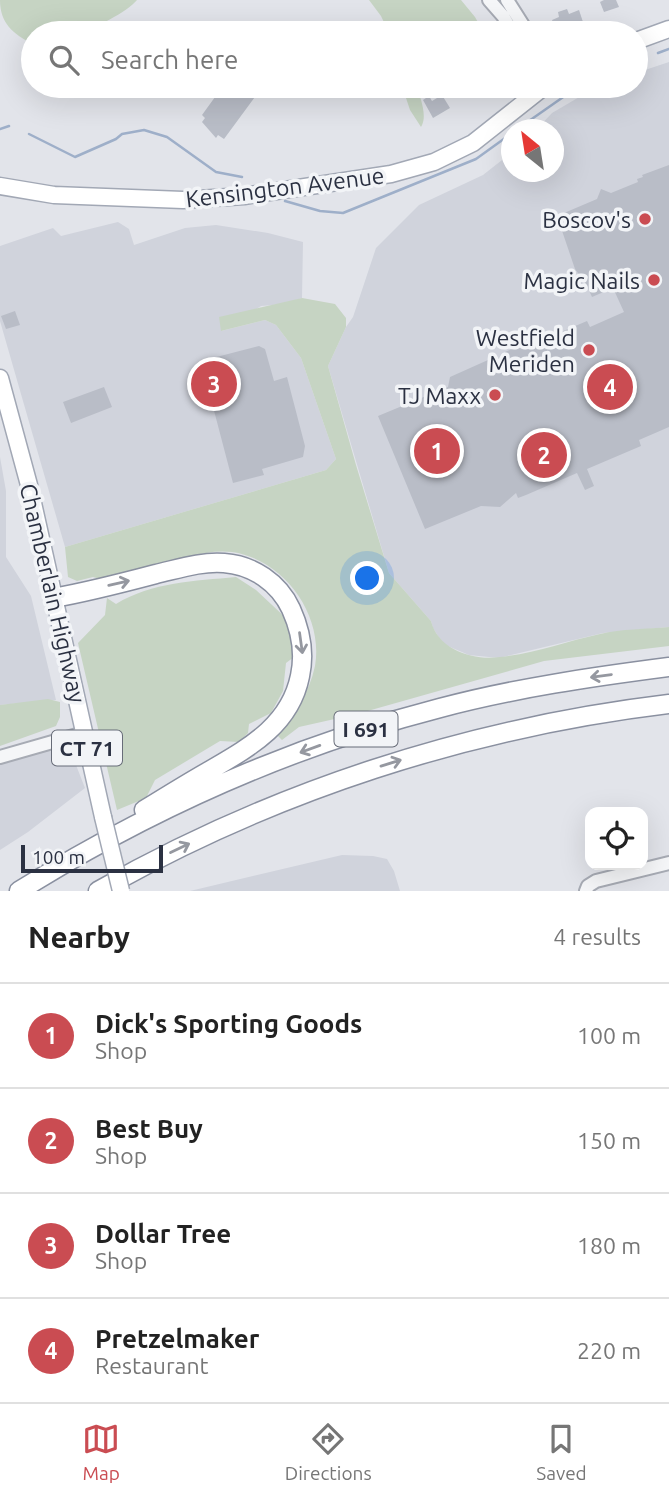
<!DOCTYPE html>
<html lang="en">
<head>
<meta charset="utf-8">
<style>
  body { margin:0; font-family:Ubuntu,sans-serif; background:#f6f6f6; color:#222 }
  .controls { position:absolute; right:21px; bottom:21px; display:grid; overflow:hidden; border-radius:14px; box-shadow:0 7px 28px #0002 }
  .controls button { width:63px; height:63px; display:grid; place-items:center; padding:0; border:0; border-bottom:2px solid #e0e0e0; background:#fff; color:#222; font:35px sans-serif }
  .compass { position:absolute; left:501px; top:119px; width:63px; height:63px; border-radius:50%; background:#fff; box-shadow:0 7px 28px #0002; rotate:330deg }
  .scale { position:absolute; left:21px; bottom:18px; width:142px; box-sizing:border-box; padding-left:7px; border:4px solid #2b3142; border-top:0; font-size:19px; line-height:24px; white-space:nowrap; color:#2b3142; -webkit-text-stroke:5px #f2f4f7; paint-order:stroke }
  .you { position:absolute; left:368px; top:579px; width:24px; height:24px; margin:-18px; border:5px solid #fff; border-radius:50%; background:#1a73e8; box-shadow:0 0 0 10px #1a73e833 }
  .badge { display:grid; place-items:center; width:46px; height:46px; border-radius:50%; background:#ca4c52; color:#fff; font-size:23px; font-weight:700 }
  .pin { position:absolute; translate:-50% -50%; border:4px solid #fff; box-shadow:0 2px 7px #0006 }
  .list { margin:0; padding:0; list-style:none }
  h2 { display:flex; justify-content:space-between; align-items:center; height:91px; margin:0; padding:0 28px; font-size:30px }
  h2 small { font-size:23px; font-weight:400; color:#767676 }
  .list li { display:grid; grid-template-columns:46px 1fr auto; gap:21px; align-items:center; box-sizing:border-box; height:105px; padding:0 28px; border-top:2px solid #e0e0e0 }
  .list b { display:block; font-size:26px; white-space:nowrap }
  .list p { margin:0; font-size:23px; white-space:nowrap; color:#767676 }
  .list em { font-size:23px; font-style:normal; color:#767676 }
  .icon { flex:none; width:38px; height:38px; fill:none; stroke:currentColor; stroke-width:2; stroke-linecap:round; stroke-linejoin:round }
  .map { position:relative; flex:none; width:669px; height:891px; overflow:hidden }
  .search { position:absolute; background:#fff; box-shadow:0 7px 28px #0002; left:21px; right:21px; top:21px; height:77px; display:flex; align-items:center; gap:18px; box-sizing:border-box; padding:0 24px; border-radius:38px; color:#767676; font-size:26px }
  .sheet { height:511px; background:#fff }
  nav { display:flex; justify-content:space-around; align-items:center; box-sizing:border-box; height:98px; border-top:2px solid #e0e0e0; background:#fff; font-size:19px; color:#767676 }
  nav a { display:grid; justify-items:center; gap:4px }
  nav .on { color:#ca4c52 }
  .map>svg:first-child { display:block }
  .built { fill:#d0d3dc }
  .green { fill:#c6d4c3 }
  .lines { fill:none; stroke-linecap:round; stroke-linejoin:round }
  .stream { stroke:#9eafc9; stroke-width:2.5 }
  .building { fill:#b9bdc7 }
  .minor-casing { stroke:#a7abb4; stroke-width:16 }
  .major-casing { stroke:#a2a8b5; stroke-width:19 }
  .highway-casing { stroke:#8a90a0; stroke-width:21 }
  .minor { stroke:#f5f6f8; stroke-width:12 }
  .major { stroke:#fff; stroke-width:16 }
  .highway { stroke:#fff; stroke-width:18 }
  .major-bridge-casing { stroke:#a2a8b5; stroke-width:19; stroke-linecap:butt }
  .major-bridge { stroke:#fff; stroke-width:16 }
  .oneway { stroke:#9598a0 }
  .poi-dot { fill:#ca4c52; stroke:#f2f4f7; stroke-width:2.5 }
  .labels { text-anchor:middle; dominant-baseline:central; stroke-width:7; stroke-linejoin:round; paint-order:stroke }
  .shield { fill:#f2f4f7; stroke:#676c78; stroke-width:2 }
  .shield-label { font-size:21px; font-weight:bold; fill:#2b3142 }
  .street-label { font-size:23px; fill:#2b3142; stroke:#f2f4f7 }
  .poi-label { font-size:23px; fill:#2b3142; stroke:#f2f4f7; text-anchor:end }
</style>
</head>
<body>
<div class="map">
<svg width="669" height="891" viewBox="0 0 669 891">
  <rect width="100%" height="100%" fill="#e2e4ea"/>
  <path class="built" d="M669,62V627L603,633L499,658L469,655L443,644L433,628L431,621L389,573L328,366L346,327L353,317L376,248L419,205L483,175L511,153L512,172H554V130L537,129L552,113L598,86H636V73Z
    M118,222L129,229L134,245L185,228L216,225L268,233L303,242L302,298L284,304L261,306L221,331L265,320L276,325L301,358L336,459L326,470L65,547L0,321V246L53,228L61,236Z
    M0,457L6,491V557L31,596L56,700L0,705Z
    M65,737L85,788L28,832L0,850V750Z
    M342,855L373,856L387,859L394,871L400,891H190Z"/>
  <path class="green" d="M0,0H137C127,12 94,29 78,33C65,36 47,33 33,33V44C13,34 0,23 0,0Z
    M369,0H461L475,17L484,33H389L381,16Z
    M402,86H417C420,98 428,116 421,127L410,110Z
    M302,298L335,304L346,318V327L328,366L356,465L389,573L431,621C438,650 474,661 500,657C534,654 567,641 600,634C622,629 646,629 669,627V646L544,661L357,714L299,727L282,740L277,735C294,714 309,694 315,666C324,614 283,559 232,552C207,549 181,559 158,566C141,570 122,571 107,581L93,577L77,581L68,577L65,547L326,470L336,459L301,358L276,325L265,320L221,331L219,317Z
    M236,577L256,590L287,619L294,657L286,663L283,691L271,713L249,724L248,733L239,742L220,741L155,780L146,798L117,810L78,643L105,615L107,598L116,604C152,582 195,581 236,577Z
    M48,699L60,702V717L56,726L0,746V705Z"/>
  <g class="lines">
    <path class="stream" d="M658,53L669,49
      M0,129L9,126
      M516,130L579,86
      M29,134L75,157L116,139L122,134L144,130L167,137L216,172L242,177
      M285,201L320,211L343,213L476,159L512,133"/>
  </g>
  <path class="building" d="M604,0H616L619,7L604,12L600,2Z
    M567,9L569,14L579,10L583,22L557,33L552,20L559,17L558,12Z
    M223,86H263L224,139L218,135L216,138L202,122L205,118L202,115Z
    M442,95L450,108L433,118L423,100L429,96L432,101Z
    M669,165V427L639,440L641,446L587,469L594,486L585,490L577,473L526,495L518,498L516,493L500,507L481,506L425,529L378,416L448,387L450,377L488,360L489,363L507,355L505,352L525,343L526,347L587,321L590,327L624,312L613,288L592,297L586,284L575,269L557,216L597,199L601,189L611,193L638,182L637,179L643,177L642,175Z
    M15,311L20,325L6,329L1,316Z
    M259,346L265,349L274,381L287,377L305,446L303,457L262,469L264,475L233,483L201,361Z
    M104,387L112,407L71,423L63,402Z"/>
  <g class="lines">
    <defs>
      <path id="minor" d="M489,0L503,16L513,33
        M507,0L528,33
        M0,757L84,733
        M586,891L588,886L596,881L669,863"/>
      <path id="major" d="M636,41L669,29
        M0,186L54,195L183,200L244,196L391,174L434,162L473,143L545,86
        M0,378L29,485L103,817"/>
      <path id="highway" d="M53,598C88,592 122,583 156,574C178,569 202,561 224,563C253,565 279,583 291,609C301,631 305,653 300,676C290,726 248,748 207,772C186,784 165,797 144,810
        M19,891C149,810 292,746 440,708C515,688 592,677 669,667
        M98,891C274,791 468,728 669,704"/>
    </defs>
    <use href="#minor" class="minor-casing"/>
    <use href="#major" class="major-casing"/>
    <use href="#highway" class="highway-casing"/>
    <use href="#minor" class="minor"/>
    <use href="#major" class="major"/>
    <use href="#highway" class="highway"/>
    <defs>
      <path id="major-bridge" d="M103,817L121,891"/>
    </defs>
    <use href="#major-bridge" class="major-bridge-casing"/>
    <use href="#major-bridge" class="major-bridge"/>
  </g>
  <defs><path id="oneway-shaft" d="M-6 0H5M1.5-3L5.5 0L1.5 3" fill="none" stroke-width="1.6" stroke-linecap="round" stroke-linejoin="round" transform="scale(1.75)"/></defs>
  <g class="oneway">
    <use href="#oneway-shaft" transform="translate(119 583) rotate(-13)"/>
    <use href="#oneway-shaft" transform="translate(301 643) rotate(82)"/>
    <use href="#oneway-shaft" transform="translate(601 676) rotate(172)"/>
    <use href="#oneway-shaft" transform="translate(310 749) rotate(160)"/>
    <use href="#oneway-shaft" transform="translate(391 763) rotate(-17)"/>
    <use href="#oneway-shaft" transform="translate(180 848) rotate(-26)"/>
  </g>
  <g class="poi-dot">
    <circle cx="645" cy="219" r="7"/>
    <circle cx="654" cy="280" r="7"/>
    <circle cx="589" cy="350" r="7"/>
    <circle cx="495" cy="395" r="7"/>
  </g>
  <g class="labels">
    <g class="shield">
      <rect x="334.5" y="711.5" width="63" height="35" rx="5"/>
      <rect x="52" y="730.5" width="70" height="35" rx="5"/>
    </g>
    <g class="shield-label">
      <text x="366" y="729">I 691</text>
      <text x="87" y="748">CT 71</text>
    </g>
    <g class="street-label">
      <text transform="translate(285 187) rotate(-7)">Kensington Avenue</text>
      <text transform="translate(53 593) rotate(77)">Chamberlain Highway</text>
    </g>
    <g class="poi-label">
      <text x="631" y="219">Boscov's</text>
      <text x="640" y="280">Magic Nails</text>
      <text x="575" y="337">Westfield<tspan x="575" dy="26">Meriden</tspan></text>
      <text x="481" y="395">TJ Maxx</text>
    </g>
  </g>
</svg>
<div class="controls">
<button><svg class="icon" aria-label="locate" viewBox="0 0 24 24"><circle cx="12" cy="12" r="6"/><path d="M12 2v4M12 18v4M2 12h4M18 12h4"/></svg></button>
</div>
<svg class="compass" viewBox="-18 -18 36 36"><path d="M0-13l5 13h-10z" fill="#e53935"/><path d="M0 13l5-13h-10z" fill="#767676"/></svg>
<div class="scale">100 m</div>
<div class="you"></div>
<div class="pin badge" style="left:437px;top:451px">1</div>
<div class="pin badge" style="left:544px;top:455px">2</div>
<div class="pin badge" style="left:214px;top:384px">3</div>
<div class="pin badge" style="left:610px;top:387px">4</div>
<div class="search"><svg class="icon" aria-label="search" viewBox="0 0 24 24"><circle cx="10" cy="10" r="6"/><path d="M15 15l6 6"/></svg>Search here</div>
</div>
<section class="sheet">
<h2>Nearby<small>4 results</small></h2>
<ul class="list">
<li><span class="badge">1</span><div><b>Dick's Sporting Goods</b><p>Shop</p></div><em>100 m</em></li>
<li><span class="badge">2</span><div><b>Best Buy</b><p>Shop</p></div><em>150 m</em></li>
<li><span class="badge">3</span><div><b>Dollar Tree</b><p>Shop</p></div><em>180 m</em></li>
<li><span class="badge">4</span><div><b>Pretzelmaker</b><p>Restaurant</p></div><em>220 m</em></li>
</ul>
</section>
<nav>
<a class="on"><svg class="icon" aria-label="map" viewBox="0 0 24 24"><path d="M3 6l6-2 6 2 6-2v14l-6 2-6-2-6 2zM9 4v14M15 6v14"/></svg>Map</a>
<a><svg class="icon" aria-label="directions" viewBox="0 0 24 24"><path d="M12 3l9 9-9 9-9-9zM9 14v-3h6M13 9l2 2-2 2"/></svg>Directions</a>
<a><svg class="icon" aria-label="saved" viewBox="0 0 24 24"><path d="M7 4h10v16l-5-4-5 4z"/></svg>Saved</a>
</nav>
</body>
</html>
